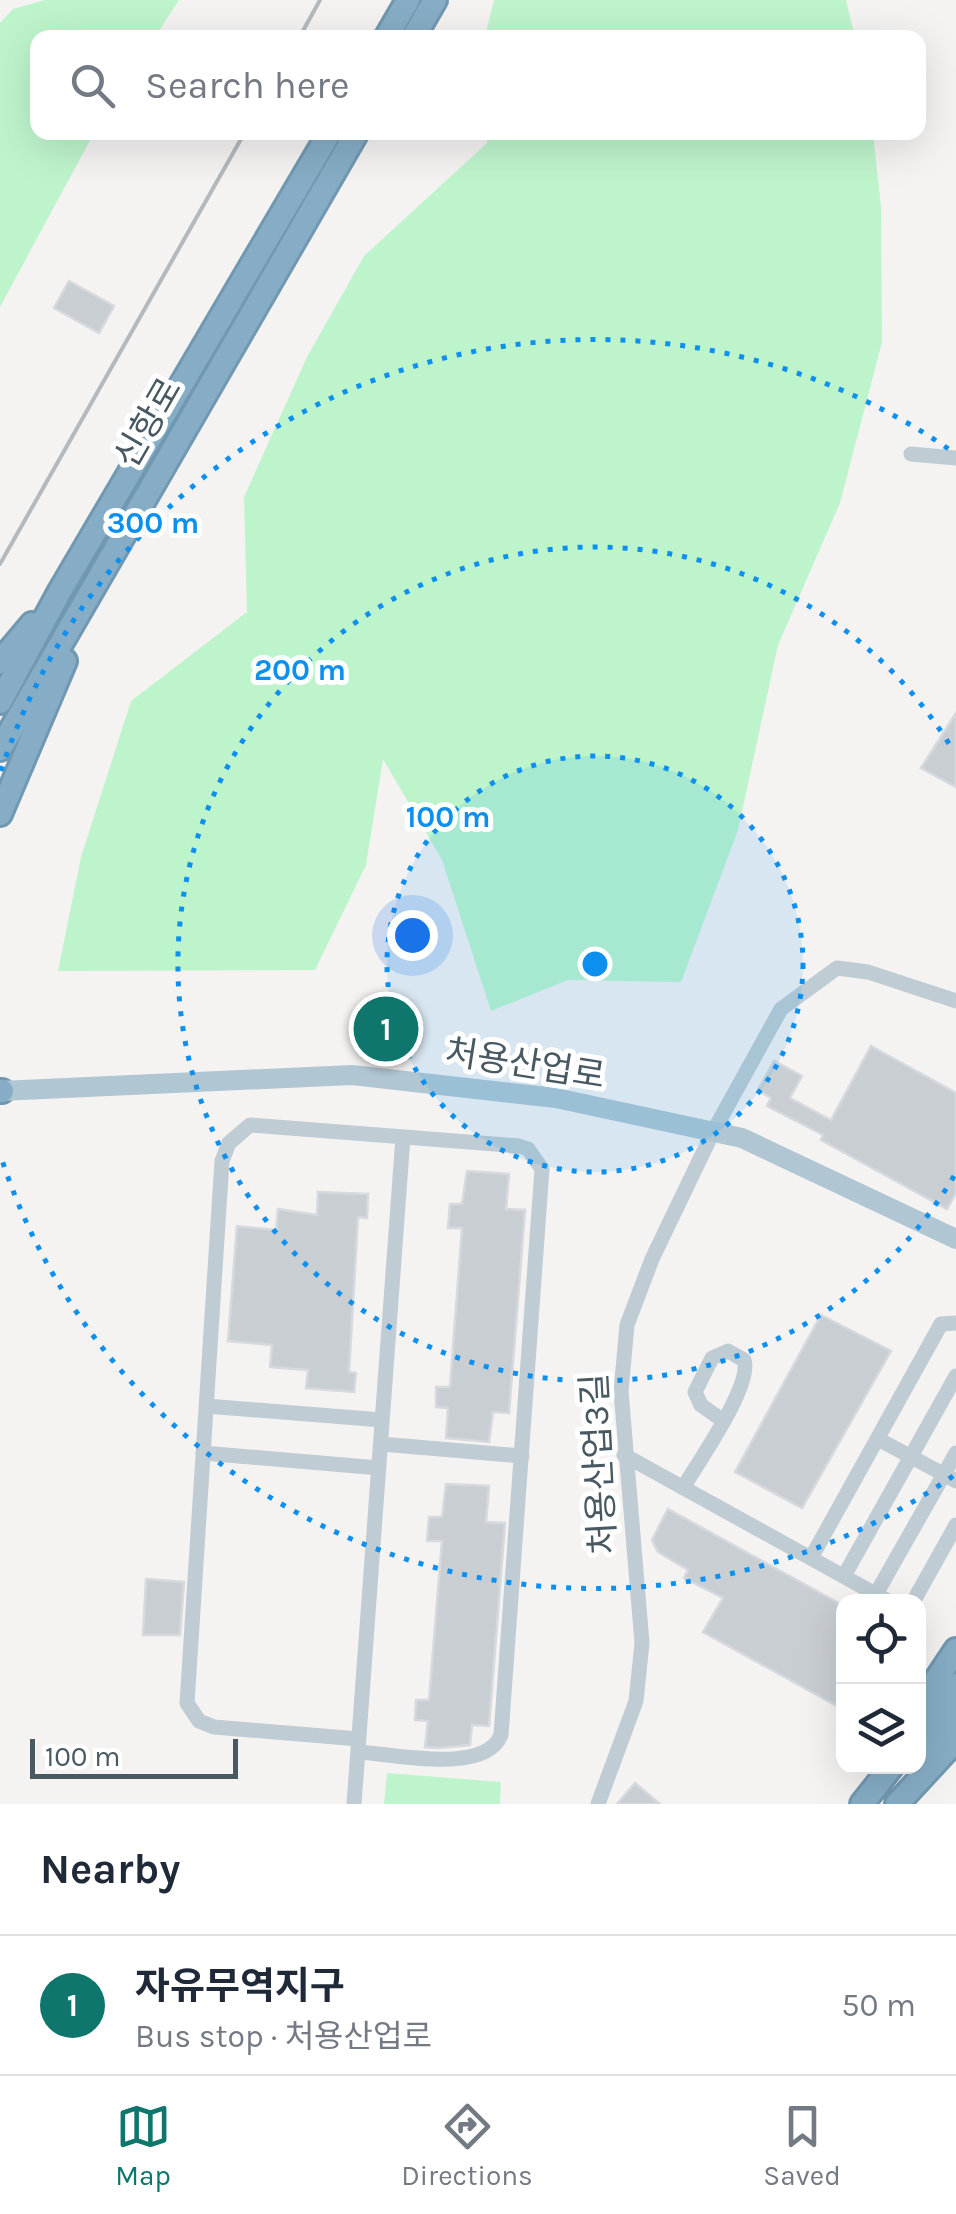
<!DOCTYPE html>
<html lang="en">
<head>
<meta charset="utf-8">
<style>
  body { margin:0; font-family:Karla,"Noto Sans KR",sans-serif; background:#f2f2f3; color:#1f2937 }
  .controls { position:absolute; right:30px; bottom:30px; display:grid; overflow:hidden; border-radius:20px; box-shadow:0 10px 40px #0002 }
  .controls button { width:90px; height:90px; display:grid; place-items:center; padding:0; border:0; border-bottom:2px solid #e0e1e3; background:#fff; color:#1f2937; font:50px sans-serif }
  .scale { position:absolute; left:30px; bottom:25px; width:208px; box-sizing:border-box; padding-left:10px; border:5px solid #485962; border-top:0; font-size:28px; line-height:35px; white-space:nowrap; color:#485962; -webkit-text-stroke:8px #fff; paint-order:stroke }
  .you { position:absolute; left:412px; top:935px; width:35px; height:35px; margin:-25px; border:8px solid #fff; border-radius:50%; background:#1a73e8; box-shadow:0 0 0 15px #1a73e833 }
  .badge { display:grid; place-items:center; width:65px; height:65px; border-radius:50%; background:#0f766e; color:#fff; font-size:32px; font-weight:700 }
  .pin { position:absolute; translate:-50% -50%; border:5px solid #fff; box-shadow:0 2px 10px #0006 }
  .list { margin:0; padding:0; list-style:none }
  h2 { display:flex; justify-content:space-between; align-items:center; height:130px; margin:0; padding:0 40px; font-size:42px }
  h2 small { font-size:32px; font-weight:400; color:#747a83 }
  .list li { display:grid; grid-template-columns:65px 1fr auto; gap:30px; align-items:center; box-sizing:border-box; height:140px; padding:0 40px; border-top:2px solid #e0e1e3 }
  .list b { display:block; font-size:38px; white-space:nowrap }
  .list p { margin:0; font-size:32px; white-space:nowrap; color:#747a83 }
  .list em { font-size:32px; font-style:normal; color:#747a83 }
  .icon { flex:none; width:55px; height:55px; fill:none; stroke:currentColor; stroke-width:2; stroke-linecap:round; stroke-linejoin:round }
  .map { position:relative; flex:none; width:956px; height:1804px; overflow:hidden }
  .search { position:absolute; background:#fff; box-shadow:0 10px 40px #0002; left:30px; right:30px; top:30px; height:110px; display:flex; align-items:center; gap:25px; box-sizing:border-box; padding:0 35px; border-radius:20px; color:#747a83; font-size:38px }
  .sheet { height:270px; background:#fff }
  nav { display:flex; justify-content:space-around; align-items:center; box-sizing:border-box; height:140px; border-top:2px solid #e0e1e3; background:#fff; font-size:28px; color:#747a83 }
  nav a { display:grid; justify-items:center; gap:5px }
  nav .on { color:#0f766e }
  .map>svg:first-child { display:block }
  .green { fill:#bef4cc }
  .building { fill:#c9ced2; stroke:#d6d9de; stroke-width:2.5 }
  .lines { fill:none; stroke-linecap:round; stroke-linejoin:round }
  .highway-casing { stroke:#7198b1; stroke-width:28 }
  .minor { stroke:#bfccd3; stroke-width:15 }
  .major { stroke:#b0c6d3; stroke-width:20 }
  .highway { stroke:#86adc5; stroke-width:22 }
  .rail { stroke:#b4b9bd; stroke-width:4 }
  .ring { fill:none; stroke:#0c90f0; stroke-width:5; stroke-dasharray:5 10 }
  .labels { text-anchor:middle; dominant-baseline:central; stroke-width:10; stroke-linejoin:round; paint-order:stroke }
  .street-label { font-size:35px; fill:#485962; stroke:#fff }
  .centre { fill:#0c90f0; stroke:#fff; stroke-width:5 }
  .ring-label { font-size:30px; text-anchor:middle; font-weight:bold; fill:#0c90f0; stroke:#fff; stroke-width:10; stroke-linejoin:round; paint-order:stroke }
</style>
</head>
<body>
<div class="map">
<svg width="956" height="1804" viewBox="0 0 956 1804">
  <rect width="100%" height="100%" fill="#f5f2f2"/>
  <path class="green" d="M45,0H179L155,37L38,38V132L94,133L0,307V23L13,9Z
    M494,0H846L855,37H485Z
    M486,133H873L881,207L882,342L840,503L778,645L738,830L681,982L568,980L491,1011L442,860L383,759L366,865L315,970L58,971L81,857L131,701L247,612L244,497L307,357L364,256L487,143Z
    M387,1773L501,1782L500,1804H384Z"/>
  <path class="building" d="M69,281L114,306L99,333L54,308Z
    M956,713V787L921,768Z
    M871,1046L956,1093V1193L947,1209L821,1140L823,1135L767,1106L771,1098L758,1090L774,1061L802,1076L790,1098L831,1120Z
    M467,1171L509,1174L506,1209L525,1210L509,1413L493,1412L489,1442L446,1438L448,1408L436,1407V1387H450L462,1228H448L450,1204H462Z
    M318,1192L368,1194L367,1218L358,1217L349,1372L356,1373L354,1392L306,1388L308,1370L270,1367L272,1345L228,1341L237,1226L276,1230L278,1209L317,1215Z
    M821,1315L891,1351L802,1508L735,1472Z
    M446,1484L489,1486L486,1522L505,1523L489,1726L472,1725L470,1745L437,1748L425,1747L428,1721L415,1720L416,1700H429L442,1541H427L429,1517H442Z
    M668,1509L844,1606V1710L703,1632L723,1598L684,1578L688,1570L658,1552L652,1540Z
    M146,1579L184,1582L180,1635H143Z
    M635,1783L660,1804H617Z"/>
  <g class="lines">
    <defs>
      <path id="highway" d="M386,38L408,0
        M413,38L435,0
        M0,662L32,624
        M0,702L60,591L330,132
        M0,749L357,132
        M0,814L65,661
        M0,1091H2
        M918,1707L956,1650
        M918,1732L956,1685
        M924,1755L956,1714
        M862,1804L892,1766
        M897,1804L956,1740"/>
    </defs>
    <use href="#highway" class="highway-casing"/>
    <path class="minor" d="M911,454L956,458
      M206,1406L382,1420
      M878,1439L956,1481
      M381,1444L522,1456
      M203,1453L379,1468
      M624,1455L890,1602
      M683,1488C698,1462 753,1385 744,1360L728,1351L712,1358L695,1392L701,1405L722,1420
      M811,1558L941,1324L956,1323
      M844,1576L956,1376
      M876,1594L956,1453
      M913,1602L956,1525
      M358,1752C395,1754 485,1775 501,1735L542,1169L528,1149L519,1146L250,1125L229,1143L222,1161L187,1703L199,1721L214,1727L359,1739
      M354,1804L403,1137
      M598,1804L636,1701L642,1643L621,1391L627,1325L652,1259L713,1132L781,1009L837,968L868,972L956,1001"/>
    <path class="major" d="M0,1091L352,1075L556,1098L742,1138L956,1239"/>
    <use href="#highway" class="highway"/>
    <path class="rail" d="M299,38L320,0
      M0,564L245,132"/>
  </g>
  <circle cx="595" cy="964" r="208" fill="#0c90f0" fill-opacity=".12"/>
  <g class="ring">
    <circle cx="595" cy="964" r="208"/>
    <path d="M954 1176A417 417 0 1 1 954 752"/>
    <path d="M953 1476A625 625 0 0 1 1 1157M1 771A625 625 0 0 1 953 452"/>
  </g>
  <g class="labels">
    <g class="street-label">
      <text transform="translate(148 423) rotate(-60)">신항로</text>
      <text transform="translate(525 1064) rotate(9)">처용산업로</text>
      <text transform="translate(599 1464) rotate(-93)">처용산업3길</text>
    </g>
  </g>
  <circle cx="595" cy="964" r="15" class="centre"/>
  <g class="ring-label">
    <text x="153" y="533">300 m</text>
    <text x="300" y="680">200 m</text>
    <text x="448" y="827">100 m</text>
  </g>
</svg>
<div class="controls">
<button><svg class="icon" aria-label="locate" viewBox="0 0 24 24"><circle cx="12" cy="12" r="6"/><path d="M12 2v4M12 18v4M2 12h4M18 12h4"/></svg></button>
<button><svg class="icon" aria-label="layers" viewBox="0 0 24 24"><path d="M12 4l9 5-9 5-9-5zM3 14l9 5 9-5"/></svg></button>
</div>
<div class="scale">100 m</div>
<div class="you"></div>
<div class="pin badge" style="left:386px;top:1029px">1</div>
<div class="search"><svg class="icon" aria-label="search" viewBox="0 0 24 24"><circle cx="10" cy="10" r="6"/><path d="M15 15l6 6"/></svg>Search here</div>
</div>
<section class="sheet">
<h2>Nearby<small></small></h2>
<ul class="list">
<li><span class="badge">1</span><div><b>자유무역지구</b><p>Bus stop · 처용산업로</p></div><em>50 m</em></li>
</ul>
</section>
<nav>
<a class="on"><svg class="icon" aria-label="map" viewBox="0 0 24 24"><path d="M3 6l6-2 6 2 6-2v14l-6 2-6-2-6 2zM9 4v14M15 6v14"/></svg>Map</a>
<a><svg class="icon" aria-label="directions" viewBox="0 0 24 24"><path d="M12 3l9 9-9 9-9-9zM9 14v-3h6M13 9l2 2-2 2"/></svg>Directions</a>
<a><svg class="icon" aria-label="saved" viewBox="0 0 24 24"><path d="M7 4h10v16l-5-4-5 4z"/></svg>Saved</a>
</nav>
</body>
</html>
